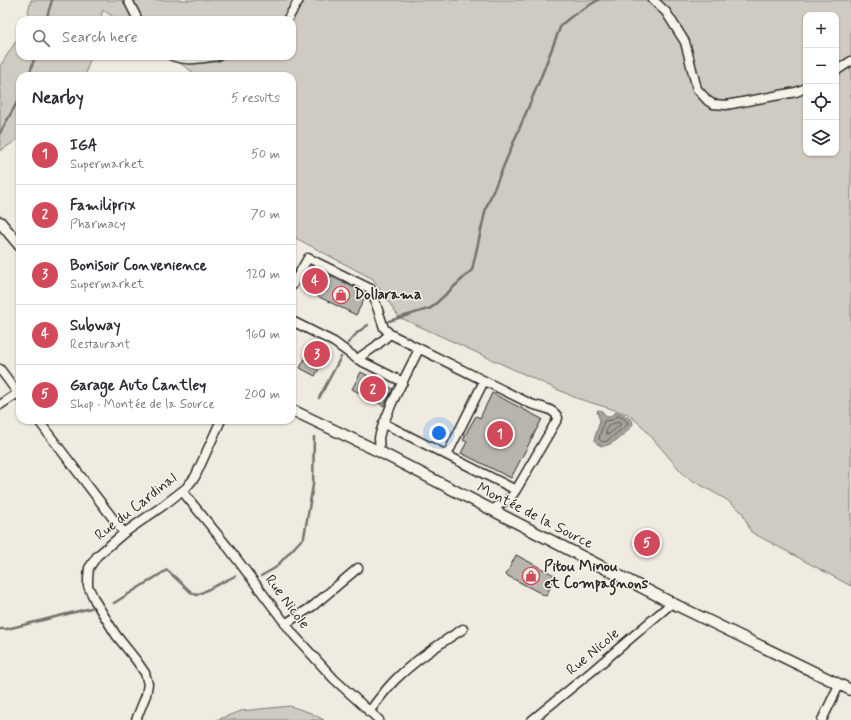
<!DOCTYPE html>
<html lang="en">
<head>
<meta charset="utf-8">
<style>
  body { margin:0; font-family:Mynerve,sans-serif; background:#f2f2f3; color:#2b2b33 }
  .controls { position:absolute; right:12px; top:12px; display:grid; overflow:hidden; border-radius:8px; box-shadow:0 1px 3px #0004 }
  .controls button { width:36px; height:36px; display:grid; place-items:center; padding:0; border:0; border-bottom:1px solid #e1e1e2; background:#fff; color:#2b2b33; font:20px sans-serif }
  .you { position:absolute; left:439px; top:433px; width:14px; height:14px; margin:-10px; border:3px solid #fff; border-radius:50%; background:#1a73e8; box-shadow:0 0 0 6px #1a73e833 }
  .badge { display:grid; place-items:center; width:26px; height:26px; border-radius:50%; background:#d1495b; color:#fff; font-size:13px; font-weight:700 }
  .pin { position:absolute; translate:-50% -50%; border:2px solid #fff; box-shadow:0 1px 4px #0006 }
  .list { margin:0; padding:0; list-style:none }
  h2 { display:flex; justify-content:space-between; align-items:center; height:52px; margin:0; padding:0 16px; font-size:17px }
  h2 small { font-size:13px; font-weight:400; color:#7c7c81 }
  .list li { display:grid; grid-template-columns:26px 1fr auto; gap:12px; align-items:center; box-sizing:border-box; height:60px; padding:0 16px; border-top:1px solid #e1e1e2 }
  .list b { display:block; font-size:15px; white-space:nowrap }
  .list p { margin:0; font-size:13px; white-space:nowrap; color:#7c7c81 }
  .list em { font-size:13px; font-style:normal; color:#7c7c81 }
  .icon { flex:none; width:22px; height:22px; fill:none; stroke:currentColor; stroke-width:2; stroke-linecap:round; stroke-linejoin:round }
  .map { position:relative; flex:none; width:851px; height:720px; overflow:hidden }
  .search { position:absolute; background:#fff; box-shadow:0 1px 3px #0004; left:16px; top:16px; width:280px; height:44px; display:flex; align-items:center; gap:10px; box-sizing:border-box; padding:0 14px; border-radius:12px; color:#7c7c81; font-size:15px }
  .panel { position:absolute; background:#fff; box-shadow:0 1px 3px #0004; left:16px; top:72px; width:280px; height:352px; border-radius:12px }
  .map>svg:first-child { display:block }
  .green { fill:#cfcbc2; stroke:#7d7b76; fill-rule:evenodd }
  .water { fill:#a4a29a; stroke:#74726e }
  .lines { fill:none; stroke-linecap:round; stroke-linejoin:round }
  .shore { stroke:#5b5b57; stroke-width:1 }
  .stream { stroke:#74726e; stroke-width:2.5 }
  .building { fill:#b8b5ae; stroke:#2b2b2b }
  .minor-casing { stroke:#2b2b2b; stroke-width:11 }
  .major-casing { stroke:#2b2b2b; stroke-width:13 }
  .minor { stroke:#f7f3e8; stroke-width:8 }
  .major { stroke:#f7f3e8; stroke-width:10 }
  .labels { text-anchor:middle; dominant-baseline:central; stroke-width:3; stroke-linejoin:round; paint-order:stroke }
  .poi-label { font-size:15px; font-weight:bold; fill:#2b2b2b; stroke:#f7f3e8; text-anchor:start }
  .street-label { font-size:15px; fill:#2b2b2b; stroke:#f7f3e8 }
</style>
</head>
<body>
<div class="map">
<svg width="851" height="720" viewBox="0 0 851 720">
  <rect width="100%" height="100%" fill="#efebe0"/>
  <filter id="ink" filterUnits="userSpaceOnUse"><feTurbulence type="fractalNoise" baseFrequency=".025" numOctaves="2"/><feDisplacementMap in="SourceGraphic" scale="8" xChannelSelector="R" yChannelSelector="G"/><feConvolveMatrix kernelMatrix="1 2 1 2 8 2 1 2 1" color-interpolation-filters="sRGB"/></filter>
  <g filter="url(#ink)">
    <path class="green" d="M31,0H851V586L751,532L742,512L727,500L685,476L641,425L628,414L576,398L399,317L373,279L292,236V76H198L170,56H292V20H118L103,10L100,20H26ZM806,15H836V153H806Z
      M20,35V56H91L85,76H20V138L0,151V66Z
      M290,706L311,713L324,720H216L241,711Z"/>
    <path class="water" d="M598,410C605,410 603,416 608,417C610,417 614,413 616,412L623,414L632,420L633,424C629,431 611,447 602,446C598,445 596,443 594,440L600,421L597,411Z"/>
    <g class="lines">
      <path class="shore" d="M617,416C621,417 626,419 628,423L627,425L607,441C604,442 601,442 599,439L601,431L604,421L612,420Z
        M618,422L620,423V425L609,434H606V432L608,426Z"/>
      <path class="stream" d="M46,20L52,0
        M29,76L35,56
        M0,133L20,97
        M389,321L431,308L472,270L486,208L541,77L561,25L572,16L598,0
        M348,343L358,332L368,325
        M319,398L341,357
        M261,576L275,568L304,537L313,485L314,437
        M114,603L167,570L192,593L197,595L235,576
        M0,629H7L91,608"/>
    </g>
    <path class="building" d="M314,268L367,294L356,315L303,289Z
      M311,347L326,355L315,376L300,368Z
      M361,372L393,389L384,406L352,389Z
      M492,393L542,419L511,478L461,453L467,442L463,440L469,428L476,416L480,418Z
      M643,532L658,541L650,554L635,546Z
      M516,555L556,576L546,596L506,575Z"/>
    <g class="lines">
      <defs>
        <path id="minor" d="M128,0L138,20
          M653,0L666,12L685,42L697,89L708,101L713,104L726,105L796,92L806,88
          M287,20L299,0
          M172,56C187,62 203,58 218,56
          M836,71L851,61
          M292,286L308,258L371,289L384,328L390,334L531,404C540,407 554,408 558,418L516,490L511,497L492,510
          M292,321L334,342L357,359L403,382
          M357,359L376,346L390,334
          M0,369L20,396
          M0,405L18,393
          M38,420L124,533
          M383,423L516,490
          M380,452L379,438L381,430L392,403L419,349
          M447,455L484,381
          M182,491L227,546L294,635L334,679L379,720
          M285,624L313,606L358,568
          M369,712C377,701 385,690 395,680C415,660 439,644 463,629
          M136,720L146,695L148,684L145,673L136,660L116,635L95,601L88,586V578L89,568L97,556L124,533L164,505L186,488L195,477L221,420
          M532,720L591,672L672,603
          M822,720L839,685"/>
        <path id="major" d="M0,222L20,246
          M292,410L380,452L672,603L851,690"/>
      </defs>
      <use href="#minor" class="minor-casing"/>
      <use href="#major" class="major-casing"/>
      <use href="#minor" class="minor"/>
      <use href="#major" class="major"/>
    </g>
  </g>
  <defs>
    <symbol id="shop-ring" viewBox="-11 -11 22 22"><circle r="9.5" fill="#f7f3e8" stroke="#d1495b" stroke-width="1.5"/><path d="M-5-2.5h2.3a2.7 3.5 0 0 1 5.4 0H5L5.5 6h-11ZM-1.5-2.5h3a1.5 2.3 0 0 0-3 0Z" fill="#d1495b"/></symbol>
  </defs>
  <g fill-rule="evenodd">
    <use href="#shop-ring" x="331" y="285" width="20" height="20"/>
    <use href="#shop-ring" x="521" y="566" width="20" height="20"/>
  </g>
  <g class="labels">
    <g class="poi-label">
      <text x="354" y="295">Dollarama</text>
      <text x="544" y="567">Pitou Minou<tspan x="544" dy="17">et Compagnons</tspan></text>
    </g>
    <g class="street-label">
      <text transform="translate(136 507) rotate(-38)">Rue du Cardinal</text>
      <text transform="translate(535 516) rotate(27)">Montée de la Source</text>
      <text transform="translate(287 602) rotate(53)">Rue Nicole</text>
      <text transform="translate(593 652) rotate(-40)">Rue Nicole</text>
    </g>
  </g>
</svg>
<div class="controls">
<button>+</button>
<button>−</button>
<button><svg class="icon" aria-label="locate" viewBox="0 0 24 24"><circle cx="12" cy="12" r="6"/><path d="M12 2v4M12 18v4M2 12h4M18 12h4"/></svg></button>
<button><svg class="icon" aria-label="layers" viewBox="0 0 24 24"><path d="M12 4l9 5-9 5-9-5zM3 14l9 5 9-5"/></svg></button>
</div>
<div class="you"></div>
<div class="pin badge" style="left:500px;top:434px">1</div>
<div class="pin badge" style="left:373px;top:389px">2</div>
<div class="pin badge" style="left:317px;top:354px">3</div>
<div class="pin badge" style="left:315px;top:281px">4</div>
<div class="pin badge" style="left:647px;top:543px">5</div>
<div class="search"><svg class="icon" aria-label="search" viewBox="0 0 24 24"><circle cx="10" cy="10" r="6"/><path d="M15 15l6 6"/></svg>Search here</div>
<section class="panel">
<h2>Nearby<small>5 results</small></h2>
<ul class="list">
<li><span class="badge">1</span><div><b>IGA</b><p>Supermarket</p></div><em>50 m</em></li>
<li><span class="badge">2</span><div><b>Familiprix</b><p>Pharmacy</p></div><em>70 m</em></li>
<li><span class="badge">3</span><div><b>Bonisoir Convenience</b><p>Supermarket</p></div><em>120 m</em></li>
<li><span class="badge">4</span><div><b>Subway</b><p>Restaurant</p></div><em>160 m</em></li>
<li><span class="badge">5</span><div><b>Garage Auto Cantley</b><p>Shop · Montée de la Source</p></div><em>200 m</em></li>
</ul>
</section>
</div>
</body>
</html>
